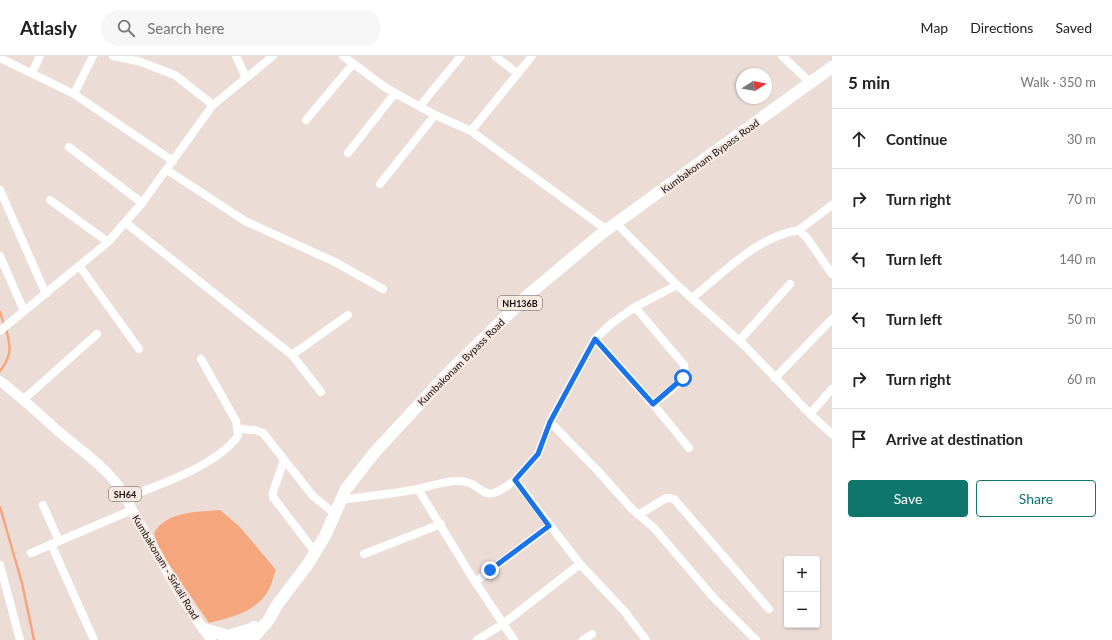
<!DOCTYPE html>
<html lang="en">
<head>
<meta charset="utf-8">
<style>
  body { margin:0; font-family:Lato,sans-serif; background:#f6f6f6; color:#222 }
  .controls { position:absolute; right:12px; bottom:12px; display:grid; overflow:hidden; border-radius:4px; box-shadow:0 1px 3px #0004 }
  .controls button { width:36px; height:36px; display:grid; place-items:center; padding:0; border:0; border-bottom:1px solid #e0e0e0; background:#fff; color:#222; font:20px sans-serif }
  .compass { position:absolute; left:736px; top:12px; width:36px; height:36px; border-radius:50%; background:#fff; box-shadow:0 1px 3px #0004; rotate:79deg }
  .stop { position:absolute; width:12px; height:12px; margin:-9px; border:3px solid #1a73e8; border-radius:50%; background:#fff }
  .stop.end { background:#1a73e8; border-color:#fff; box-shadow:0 1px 4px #0008 }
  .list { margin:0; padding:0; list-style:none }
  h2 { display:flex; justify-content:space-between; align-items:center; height:52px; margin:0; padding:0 16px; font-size:17px }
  h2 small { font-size:13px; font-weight:400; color:#767676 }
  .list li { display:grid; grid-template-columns:26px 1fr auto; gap:12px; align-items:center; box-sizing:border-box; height:60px; padding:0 16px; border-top:1px solid #e0e0e0 }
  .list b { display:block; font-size:15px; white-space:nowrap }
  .list em { font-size:13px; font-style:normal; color:#767676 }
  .actions { display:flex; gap:8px; padding:12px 16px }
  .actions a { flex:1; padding:9px 0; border:1px solid #0f766e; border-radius:4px; text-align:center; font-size:14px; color:#0f766e }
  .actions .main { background:#0f766e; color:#fff }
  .icon { flex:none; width:22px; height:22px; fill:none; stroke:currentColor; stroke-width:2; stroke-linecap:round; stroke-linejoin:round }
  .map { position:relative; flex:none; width:832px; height:584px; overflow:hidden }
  header { display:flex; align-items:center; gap:24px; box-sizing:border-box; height:56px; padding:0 20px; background:#fff; border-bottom:1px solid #e0e0e0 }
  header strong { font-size:19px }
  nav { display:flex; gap:22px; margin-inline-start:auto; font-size:14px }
  .search { width:280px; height:36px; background:#f6f6f6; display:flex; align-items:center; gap:10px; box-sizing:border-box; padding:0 14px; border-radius:22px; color:#767676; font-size:15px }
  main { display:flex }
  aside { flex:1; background:#fff }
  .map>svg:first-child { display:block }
  .water { fill:#f5a67d }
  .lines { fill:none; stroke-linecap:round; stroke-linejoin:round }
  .stream { stroke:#f5a67d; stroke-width:2.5 }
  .minor { stroke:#fff; stroke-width:8 }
  .major { stroke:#fff; stroke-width:10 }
  .highway { stroke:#fff; stroke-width:12 }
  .route { stroke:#1a73e8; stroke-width:5 }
  .labels { text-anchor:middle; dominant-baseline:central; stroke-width:4; stroke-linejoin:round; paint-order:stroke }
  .shield { fill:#f8eae3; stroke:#5a524f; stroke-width:1 }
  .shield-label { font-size:9px; font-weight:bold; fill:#16110f }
  .street-label { font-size:10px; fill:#16110f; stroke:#f8eae3 }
</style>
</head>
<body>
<header>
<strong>Atlasly</strong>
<div class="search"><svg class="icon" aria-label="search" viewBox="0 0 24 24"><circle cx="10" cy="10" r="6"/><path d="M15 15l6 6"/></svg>Search here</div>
<nav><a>Map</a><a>Directions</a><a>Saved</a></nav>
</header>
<main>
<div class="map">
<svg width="832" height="584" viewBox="0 0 832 584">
  <rect width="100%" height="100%" fill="#ebddd6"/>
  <path class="water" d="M220,454L240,471L276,514C273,520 272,529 268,535C255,557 232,561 209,567L159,494L154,477C166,455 198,456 220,454Z"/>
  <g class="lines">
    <path class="stream" d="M0,256L4,269
      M0,315C12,300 11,291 6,273
      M0,451L22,527L34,584"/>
    <path class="minor" d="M113,0L138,5L175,19L213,49
      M236,0L246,22
      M343,0L386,32L435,59L471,75L607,174
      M495,0L518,18
      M782,0L811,27
      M0,2L74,38L173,105
      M32,17L40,0
      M74,38L93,0
      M420,50L461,0
      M306,64L353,8
      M471,75L532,0
      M69,91L142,147
      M348,97L395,37
      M167,114L245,165L335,206L383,233
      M380,128L435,59
      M0,134L46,238
      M50,144L108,186
      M126,167L292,299L321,336
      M616,167L677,229L744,289L810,358L832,333
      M799,174L832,149
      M0,200L24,255
      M80,211L139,293
      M692,242C725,216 756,181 799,174L807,182L832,218
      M635,251L684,309C688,325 664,339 653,348
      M0,275L108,186L142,147L213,49L273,0
      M595,283L653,348L689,392
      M739,285L790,228
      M292,299L348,259
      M775,322L832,263
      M24,343L97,278
      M810,358L832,378
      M550,366L597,414L632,453L654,472L713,541L756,584
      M238,373L255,374L263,377L313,440L335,458
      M284,404L273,436V441L315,496
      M515,424L538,398L550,366L595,283L612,267L635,251L677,229
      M418,433L472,521L514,584
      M127,441C160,429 217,409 238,380L236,365L201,303
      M342,444C367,440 393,438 418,433C431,430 444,425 457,425C488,425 478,454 515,424L580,508L625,556L646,584
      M43,449L59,485
      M638,459L666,442L674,443L769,553
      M51,488L94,584
      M31,497L132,454
      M364,498L441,468
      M0,509L20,584
      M475,526L549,470
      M477,584L503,568L580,508
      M583,584L592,578"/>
    <path class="major" d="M0,325C20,340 39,358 58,375C86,399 118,418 132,454L184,545L211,584"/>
    <path class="highway" d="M204,573L228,580L248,574
      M240,584L254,571
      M251,584L268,565L277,549L308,508L325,480L346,433L375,396L449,316L528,239L601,178L832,11"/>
  </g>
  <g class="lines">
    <path class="route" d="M490,514L549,470L515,424L538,398L550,366L595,283L653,348L683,322"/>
  </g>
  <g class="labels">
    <g class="shield">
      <rect x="498" y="240" width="44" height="14" rx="3"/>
      <rect x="109" y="431" width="32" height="14" rx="3"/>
    </g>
    <g class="shield-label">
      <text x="520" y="247">NH136B</text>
      <text x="125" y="438">SH64</text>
    </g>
    <g class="street-label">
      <text transform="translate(710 100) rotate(-36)">Kumbakonam Bypass Road</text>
      <text transform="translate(461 306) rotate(-45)">Kumbakonam Bypass Road</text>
      <text transform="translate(166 511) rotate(59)">Kumbakonam - Sirkali Road</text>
    </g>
  </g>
</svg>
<div class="controls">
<button>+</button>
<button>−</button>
</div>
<svg class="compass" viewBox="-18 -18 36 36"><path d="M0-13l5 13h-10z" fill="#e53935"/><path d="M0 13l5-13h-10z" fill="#767676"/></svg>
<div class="stop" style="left:683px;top:322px"></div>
<div class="stop end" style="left:490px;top:514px"></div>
</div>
<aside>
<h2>5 min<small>Walk · 350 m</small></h2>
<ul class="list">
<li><svg class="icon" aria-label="ahead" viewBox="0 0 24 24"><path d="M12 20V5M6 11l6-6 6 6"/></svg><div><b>Continue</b></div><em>30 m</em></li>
<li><svg class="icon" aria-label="right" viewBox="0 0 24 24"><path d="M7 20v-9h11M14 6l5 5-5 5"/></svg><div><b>Turn right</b></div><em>70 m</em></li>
<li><svg class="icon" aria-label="left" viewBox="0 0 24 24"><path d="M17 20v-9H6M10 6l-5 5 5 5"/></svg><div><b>Turn left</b></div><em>140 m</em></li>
<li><svg class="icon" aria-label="left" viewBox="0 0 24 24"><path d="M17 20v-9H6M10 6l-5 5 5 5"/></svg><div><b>Turn left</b></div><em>50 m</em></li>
<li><svg class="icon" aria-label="right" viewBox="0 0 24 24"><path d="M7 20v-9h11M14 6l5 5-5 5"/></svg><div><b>Turn right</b></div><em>60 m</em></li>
<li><svg class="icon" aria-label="arrive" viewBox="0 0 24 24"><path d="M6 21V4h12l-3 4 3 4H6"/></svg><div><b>Arrive at destination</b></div></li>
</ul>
<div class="actions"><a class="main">Save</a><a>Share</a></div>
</aside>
</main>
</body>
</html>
